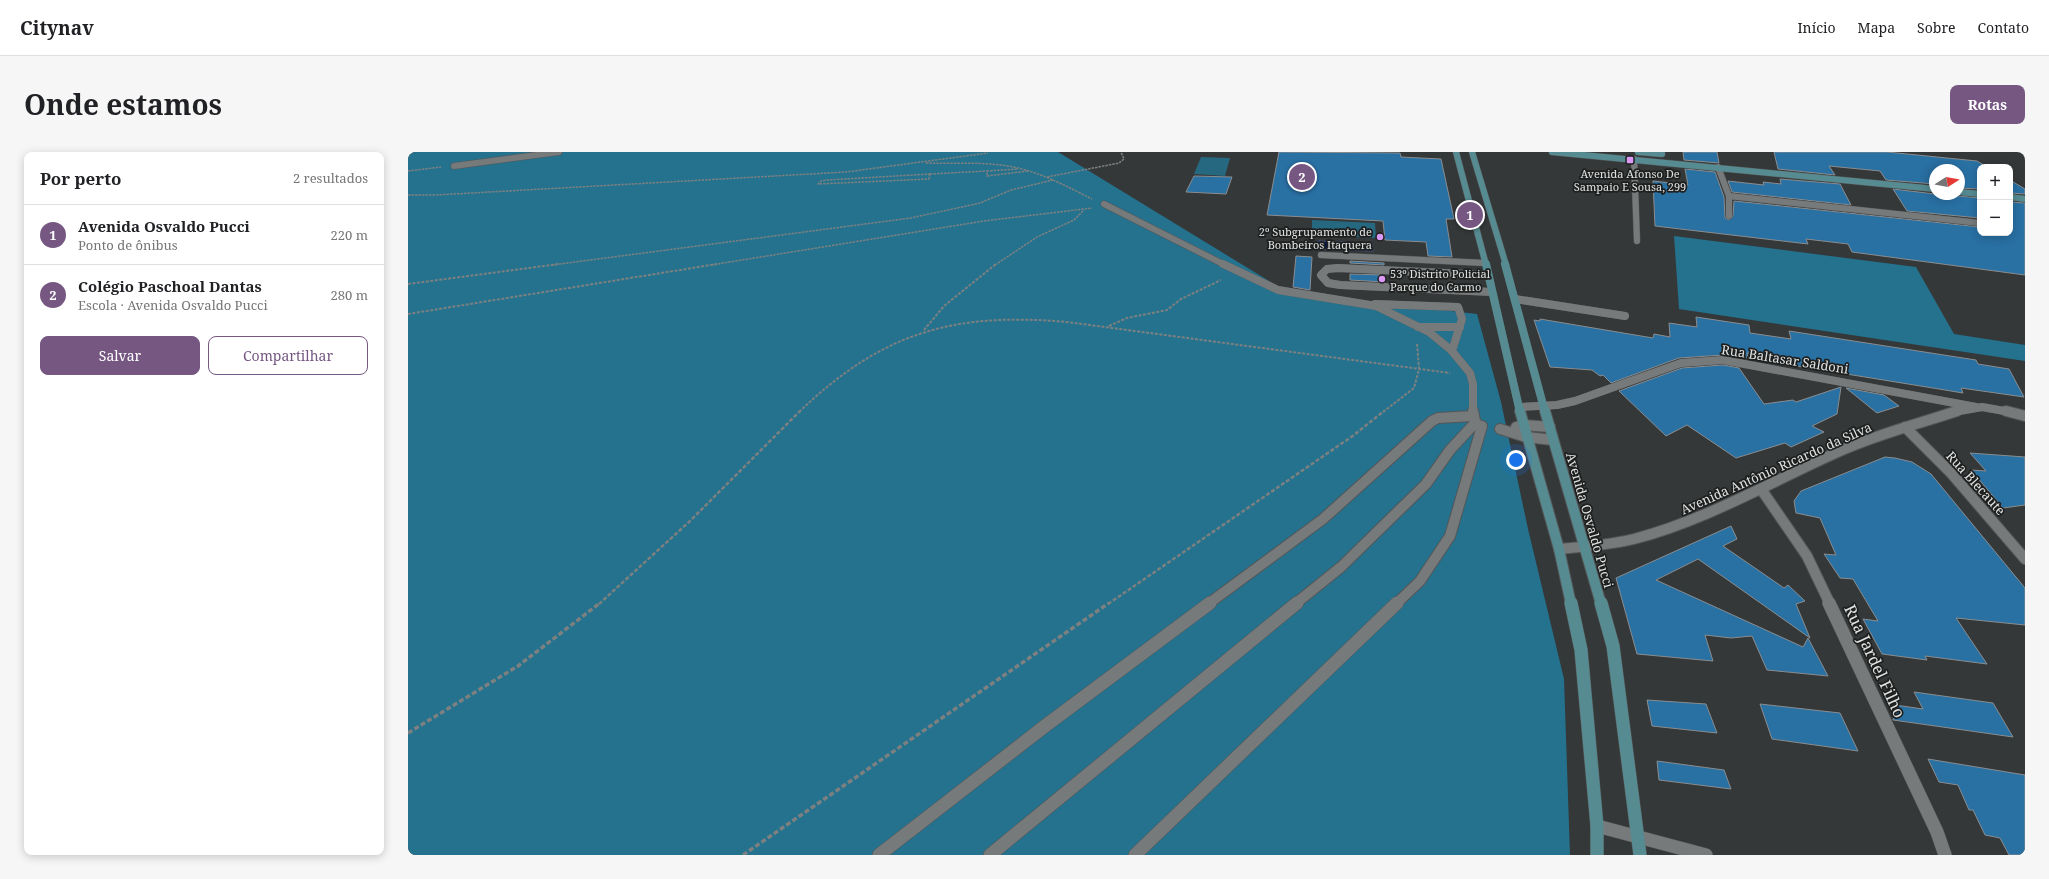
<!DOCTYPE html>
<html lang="pt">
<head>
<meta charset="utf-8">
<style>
  body { margin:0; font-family:"Noto Serif",serif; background:#f6f6f6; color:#202124 }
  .controls { position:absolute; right:12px; top:12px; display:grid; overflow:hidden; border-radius:8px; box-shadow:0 2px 10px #0003 }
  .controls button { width:36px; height:36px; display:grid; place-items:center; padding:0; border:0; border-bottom:1px solid #e0e0e0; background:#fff; color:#202124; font:20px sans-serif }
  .compass { position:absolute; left:1521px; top:12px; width:36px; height:36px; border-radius:50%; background:#fff; box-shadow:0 2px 10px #0003; rotate:79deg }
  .you { position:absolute; left:1108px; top:308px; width:14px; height:14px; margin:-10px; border:3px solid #fff; border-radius:50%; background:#1a73e8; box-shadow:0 0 0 6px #1a73e833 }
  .badge { display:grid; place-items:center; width:26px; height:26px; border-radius:50%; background:#755782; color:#fff; font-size:13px; font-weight:700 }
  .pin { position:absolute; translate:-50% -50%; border:2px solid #fff; box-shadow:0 1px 4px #0006 }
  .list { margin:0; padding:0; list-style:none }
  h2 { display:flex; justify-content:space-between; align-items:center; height:52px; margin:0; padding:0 16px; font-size:17px }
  h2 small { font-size:13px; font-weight:400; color:#757577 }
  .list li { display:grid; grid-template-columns:26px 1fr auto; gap:12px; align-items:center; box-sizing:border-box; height:60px; padding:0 16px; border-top:1px solid #e0e0e0 }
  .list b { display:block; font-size:15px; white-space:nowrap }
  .list p { margin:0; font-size:13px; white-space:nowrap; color:#757577 }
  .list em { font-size:13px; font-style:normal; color:#757577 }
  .actions { display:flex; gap:8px; padding:12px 16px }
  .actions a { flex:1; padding:9px 0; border:1px solid #755782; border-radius:8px; text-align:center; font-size:14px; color:#755782 }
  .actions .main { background:#755782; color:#fff }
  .map { position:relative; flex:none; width:1617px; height:703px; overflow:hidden; border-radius:8px }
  header { display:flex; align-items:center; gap:24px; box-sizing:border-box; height:56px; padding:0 20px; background:#fff; border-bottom:1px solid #e0e0e0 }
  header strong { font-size:19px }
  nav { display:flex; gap:22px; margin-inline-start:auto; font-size:14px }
  .intro { display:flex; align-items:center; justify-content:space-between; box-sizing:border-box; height:96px; padding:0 24px }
  h1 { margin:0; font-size:28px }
  .button { padding:10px 18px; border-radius:8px; background:#755782; color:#fff; font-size:14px; font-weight:700 }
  main { display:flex; gap:24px; padding:0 24px }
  aside { flex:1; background:#fff; border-radius:8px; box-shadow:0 2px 10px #0003 }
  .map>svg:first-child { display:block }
  .green { fill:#266880 }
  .forest { fill:#24728e }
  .water { fill:#00174e; stroke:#44547b }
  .building { fill:#2970a3; stroke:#8a8d8f }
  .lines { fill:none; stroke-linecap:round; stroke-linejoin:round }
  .lane-far3-casing { stroke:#545657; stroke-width:7 }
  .lane-far2-casing { stroke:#545657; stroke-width:8 }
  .lane-far1-casing { stroke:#545657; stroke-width:12 }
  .lane-casing { stroke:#545657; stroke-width:14 }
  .street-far2-casing { stroke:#545657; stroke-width:8 }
  .street-far1-casing { stroke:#545657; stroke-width:12 }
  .street-casing { stroke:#545657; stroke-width:14 }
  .secondary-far3-casing { stroke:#545657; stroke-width:7 }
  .secondary-far2-casing { stroke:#545657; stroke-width:8 }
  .secondary-far1-casing { stroke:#545657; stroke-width:12 }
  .secondary-casing { stroke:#545657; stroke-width:14 }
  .path-far3 { stroke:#7d8080; stroke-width:1.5; stroke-dasharray:2.5 1; stroke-linecap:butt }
  .path-far2 { stroke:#7d8080; stroke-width:2; stroke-dasharray:3 1.5; stroke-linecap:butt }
  .path-far1 { stroke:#7d8080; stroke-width:2.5; stroke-dasharray:4 2; stroke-linecap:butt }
  .path { stroke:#7d8080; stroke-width:3.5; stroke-dasharray:5 2.5; stroke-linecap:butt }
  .lane-far3 { stroke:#777a7b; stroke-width:6 }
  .lane-far2 { stroke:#777a7b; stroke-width:8 }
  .lane-far1 { stroke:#777a7b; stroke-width:10 }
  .lane { stroke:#777a7b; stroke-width:13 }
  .street-far2 { stroke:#777a7b; stroke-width:8 }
  .street-far1 { stroke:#777a7b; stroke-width:10 }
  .street { stroke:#777a7b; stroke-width:13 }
  .secondary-far3 { stroke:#568b91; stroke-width:6 }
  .secondary-far2 { stroke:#568b91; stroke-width:8 }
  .secondary-far1 { stroke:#568b91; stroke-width:10 }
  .secondary { stroke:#568b91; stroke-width:13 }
  .poi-dot { fill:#dc99f4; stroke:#1e1f1f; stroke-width:1.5 }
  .labels { text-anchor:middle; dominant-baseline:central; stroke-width:3.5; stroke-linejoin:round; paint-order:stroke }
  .far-poi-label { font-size:11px; fill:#e1e3e3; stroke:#1e1f1f }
  .street-label { font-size:13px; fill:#e1e3e3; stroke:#1e1f1f }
  .near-street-label { font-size:16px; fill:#e1e3e3; stroke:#1e1f1f }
</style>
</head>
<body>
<header>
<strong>Citynav</strong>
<nav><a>Início</a><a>Mapa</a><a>Sobre</a><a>Contato</a></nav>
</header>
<div class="intro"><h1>Onde estamos</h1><a class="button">Rotas</a></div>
<main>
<aside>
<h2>Por perto<small>2 resultados</small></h2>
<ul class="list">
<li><span class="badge">1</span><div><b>Avenida Osvaldo Pucci</b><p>Ponto de ônibus</p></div><em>220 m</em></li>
<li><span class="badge">2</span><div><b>Colégio Paschoal Dantas</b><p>Escola · Avenida Osvaldo Pucci</p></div><em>280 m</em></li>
</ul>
<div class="actions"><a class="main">Salvar</a><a>Compartilhar</a></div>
</aside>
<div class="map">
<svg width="1617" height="703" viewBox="0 0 1617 703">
  <rect width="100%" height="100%" fill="#353839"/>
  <path class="green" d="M793,5L822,6L817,24L786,22Z
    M904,68L967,71L968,86L904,83Z"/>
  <path class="forest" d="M0,0H650L879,140L1069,162L1093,250L1120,377L1156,527L1162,703H0Z
    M1266,84L1508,115L1546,182L1617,193V209L1271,157Z"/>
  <path class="water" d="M910,89L964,91L965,99L910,97Z"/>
  <path class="building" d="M871,0L992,1L993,5L1033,7L1046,67H1038L1044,105L1020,104L1018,90L977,88L975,69L859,63Z
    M1275,0H1309L1311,11L1276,8Z
    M1366,0H1479L1569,9L1579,15H1572V37L1551,36V18H1527V32L1478,28L1472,19L1421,14L1427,23L1370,17Z
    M1277,17L1307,20L1316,45L1317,66L1321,68L1325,64L1326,49L1572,75V81H1602V50L1617,51V123L1444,100L1440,92L1398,87L1400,92L1247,74L1245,29L1280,33Z
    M786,24L824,25L818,42L778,40Z
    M1372,27L1432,32L1443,53L1324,40L1320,29L1356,33L1355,30L1373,32Z
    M1602,28L1617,37V42L1602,41Z
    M1485,37L1527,42H1547L1551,44L1572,46V66L1499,59Z
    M888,104L904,105L902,138L885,135Z
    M942,109L976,111V113L942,111Z
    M942,122L976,123V130L942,128Z
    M1288,165L1341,173L1342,181L1383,187L1381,179L1568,208L1570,212L1601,217L1616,245L1553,236L1555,241L1531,237L1389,214L1388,209L1339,201L1340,206L1321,202L1322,204L1315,203L1271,206L1203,231L1195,223L1192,224L1184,218L1142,215L1126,168L1132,169V167L1245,186L1246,182L1262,185L1261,171L1289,175Z
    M1315,213L1331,216L1356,252L1385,248L1388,250L1433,235L1429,262L1404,274L1416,280L1383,295L1377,291L1328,306L1279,273L1258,284L1211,239L1274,216Z
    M1438,236L1476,243L1491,254L1469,261Z
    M1562,301L1617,305V353L1595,356L1563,318L1578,319Z
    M1477,305L1487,306L1504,310L1523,322L1617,436V473L1548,466L1579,512L1517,504L1519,508L1474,502L1455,467L1470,469L1445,427L1432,426L1416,402L1428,403L1412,366L1388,361L1386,349L1393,339Z
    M1323,374L1329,387L1315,394L1376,436L1380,433L1397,449L1388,452L1402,486L1290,407L1248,428L1395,495L1400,486L1420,524L1359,518L1344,484L1323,486L1297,483L1305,509L1229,502L1208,426Z
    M1506,540L1585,551L1605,585L1485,568L1487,553L1515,557Z
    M1239,548L1298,552L1309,581L1244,574Z
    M1352,552L1432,561L1450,599L1364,587Z
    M1520,607L1617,623V703H1601L1592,686L1577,683L1565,658H1561L1550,633L1531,630Z
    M1249,609L1316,618L1323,637L1251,628Z"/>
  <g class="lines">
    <defs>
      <path id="lane-far3" d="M1226,7L1229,89
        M46,14L151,0
        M1310,15L1321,44L1572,71
        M1321,44V64
        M696,52L817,113
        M913,103L1077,111"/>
      <path id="lane-far2" d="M815,112L870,138L968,154L1021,180L1043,198L1062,221L1065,232V260
        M1080,123L930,116L919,117L913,123L920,131L932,133L1084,140
        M1107,147L1217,164
        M967,152L1050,155L1054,167L1044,199
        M1010,175H1052"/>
      <path id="lane-far1" d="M1065,259L1067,269
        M1108,275L1116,273L1142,275
        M1092,277L1118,285L1145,288
        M800,452L915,367L1024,269L1030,266L1065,264
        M887,452L933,415L1018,332L1042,298L1068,270
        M988,452L1012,429L1042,384L1074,274"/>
      <path id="lane" d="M471,703L637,574L802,451
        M582,703L889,451
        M727,703L989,451"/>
      <path id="street-far2" d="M1112,255L1149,253L1167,249L1273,211L1315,208L1568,255
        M1546,260L1574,255L1602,260"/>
      <path id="street-far1" d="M1598,259L1617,264
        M1497,275L1543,321L1617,407
        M1353,337L1399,404L1422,452
        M1151,397C1176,395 1201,393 1226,387C1299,368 1364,329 1432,299C1470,282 1510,272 1549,259"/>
      <path id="street" d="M1421,451L1529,680L1537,703
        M1189,674L1298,703"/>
      <path id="secondary-far3" d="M1048,0L1078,113
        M1064,0L1098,113
        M1144,0L1527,37
        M1230,0L1254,2
        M1551,40L1572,42
        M1602,45L1617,47"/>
      <path id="secondary-far2" d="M1078,112L1112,260
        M1097,112L1137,260"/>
      <path id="secondary-far1" d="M1112,259L1151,397L1163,452
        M1137,259L1193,452"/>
      <path id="secondary" d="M1163,451L1173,498L1189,674V703
        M1193,451L1205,494L1232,703"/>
    </defs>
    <use href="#lane-far3" class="lane-far3-casing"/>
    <use href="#lane-far2" class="lane-far2-casing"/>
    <use href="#lane-far1" class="lane-far1-casing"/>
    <use href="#lane" class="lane-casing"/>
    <use href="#street-far2" class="street-far2-casing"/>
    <use href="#street-far1" class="street-far1-casing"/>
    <use href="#street" class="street-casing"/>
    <use href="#secondary-far3" class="secondary-far3-casing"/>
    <use href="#secondary-far2" class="secondary-far2-casing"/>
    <use href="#secondary-far1" class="secondary-far1-casing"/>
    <use href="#secondary" class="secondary-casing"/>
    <path class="path-far3" d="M518,11C548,12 580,9 610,16C636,22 660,35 684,47
      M609,17L579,19V24L620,19
      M0,19L33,15
      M522,22L521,27L410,32L413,29L419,28Z
      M522,22L579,19
      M639,25L711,11L716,7L713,0
      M0,43H28L438,20L580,1
      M144,113L503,66L572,51L603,38L645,28
      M303,113L576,69L684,56
      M587,113L629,85L666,68L676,58"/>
    <path class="path-far2" d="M0,132L151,112
      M0,162L309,112
      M701,174L719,166L759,158L773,147L813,128
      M516,178L536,154L588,112
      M391,260C474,180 546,160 659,170L1042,221
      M975,260L1006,236L1011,217L1009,191"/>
    <path class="path-far1" d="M191,452L282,369L392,259
      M700,452L946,283L976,259"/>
    <path class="path" d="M0,581L110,514L192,451
      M335,703L701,451"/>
    <use href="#lane-far3" class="lane-far3"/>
    <use href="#lane-far2" class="lane-far2"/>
    <use href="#lane-far1" class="lane-far1"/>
    <use href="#lane" class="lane"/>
    <use href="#street-far2" class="street-far2"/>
    <use href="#street-far1" class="street-far1"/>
    <use href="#street" class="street"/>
    <use href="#secondary-far3" class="secondary-far3"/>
    <use href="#secondary-far2" class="secondary-far2"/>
    <use href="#secondary-far1" class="secondary-far1"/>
    <use href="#secondary" class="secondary"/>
  </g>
  <g class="poi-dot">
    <rect x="1218" y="4" width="8" height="8" rx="2"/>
    <circle cx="972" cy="85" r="4"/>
    <circle cx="974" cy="127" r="4"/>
  </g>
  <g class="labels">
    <g class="far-poi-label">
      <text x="1222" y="21">Avenida Afonso De<tspan x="1222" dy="13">Sampaio E Sousa, 299</tspan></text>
      <text x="964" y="79" text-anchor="end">2º Subgrupamento de<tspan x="964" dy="13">Bombeiros Itaquera</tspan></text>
      <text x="982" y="121" text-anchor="start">53º Distrito Policial<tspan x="982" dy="13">Parque do Carmo</tspan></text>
    </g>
    <g class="street-label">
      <text transform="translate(1377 207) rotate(9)">Rua Baltasar Saldoni</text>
      <text transform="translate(1368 316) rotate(-24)">Avenida Antônio Ricardo da Silva</text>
      <text transform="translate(1568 331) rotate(48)">Rua Blecaute</text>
      <text transform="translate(1182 368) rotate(74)">Avenida Osvaldo Pucci</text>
    </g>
    <g class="near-street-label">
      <text transform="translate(1467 509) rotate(65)">Rua Jardel Filho</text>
    </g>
  </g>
</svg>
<div class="controls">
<button>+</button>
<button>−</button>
</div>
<svg class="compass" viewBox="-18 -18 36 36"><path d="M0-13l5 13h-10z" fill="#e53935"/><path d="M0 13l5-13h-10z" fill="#757577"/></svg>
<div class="you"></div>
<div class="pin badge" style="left:1062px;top:63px">1</div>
<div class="pin badge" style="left:894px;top:25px">2</div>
</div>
</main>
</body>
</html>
